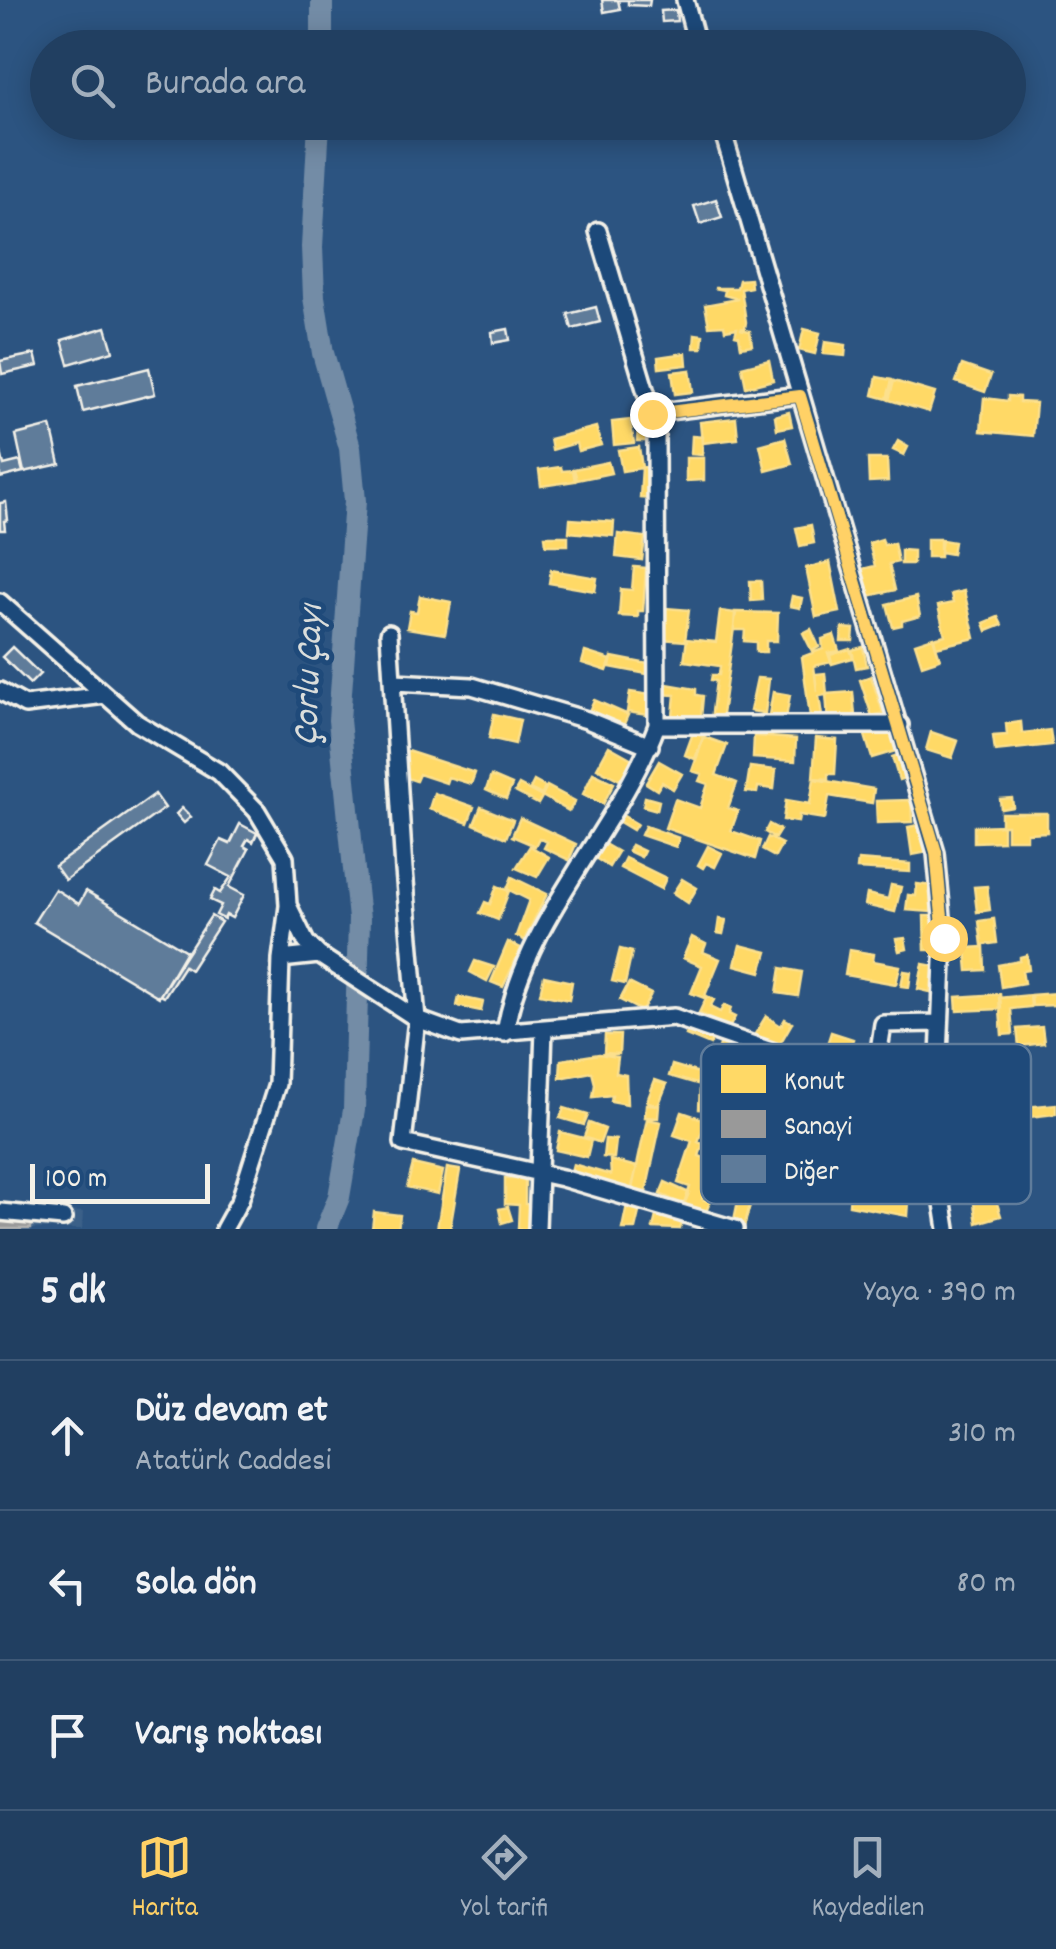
<!DOCTYPE html>
<html lang="tr">
<head>
<meta charset="utf-8">
<style>
  body { margin:0; font-family:Dekko,sans-serif; background:#294667; color:#f1f3f6 }
  .scale { position:absolute; left:30px; bottom:25px; width:180px; box-sizing:border-box; padding-left:10px; border:5px solid #f4f1e8; border-top:0; font-size:28px; line-height:35px; white-space:nowrap; color:#f4f1e8; -webkit-text-stroke:8px #1f4a7a; paint-order:stroke }
  .stop { position:absolute; width:30px; height:30px; margin:-22px; border:8px solid #ffd166; border-radius:50%; background:#fff }
  .stop.end { background:#ffd166; border-color:#fff; box-shadow:0 2px 10px #0008 }
  .list { margin:0; padding:0; list-style:none }
  h2 { display:flex; justify-content:space-between; align-items:center; height:130px; margin:0; padding:0 40px; font-size:42px }
  h2 small { font-size:32px; font-weight:400; color:#a2afbd }
  .list li { display:grid; grid-template-columns:65px 1fr auto; gap:30px; align-items:center; box-sizing:border-box; height:150px; padding:0 40px; border-top:2px solid #3e5876 }
  .list b { display:block; font-size:38px; white-space:nowrap }
  .list p { margin:0; font-size:32px; white-space:nowrap; color:#a2afbd }
  .list em { font-size:32px; font-style:normal; color:#a2afbd }
  .icon { flex:none; width:55px; height:55px; fill:none; stroke:currentColor; stroke-width:2; stroke-linecap:round; stroke-linejoin:round }
  .map { position:relative; flex:none; width:1056px; height:1229px; overflow:hidden }
  .search { position:absolute; background:#213f61; box-shadow:0 5px 25px #0003; left:30px; right:30px; top:30px; height:110px; display:flex; align-items:center; gap:25px; box-sizing:border-box; padding:0 35px; border-radius:55px; color:#a2afbd; font-size:38px }
  .sheet { height:580px; background:#213f61 }
  nav { display:flex; justify-content:space-around; align-items:center; box-sizing:border-box; height:140px; border-top:2px solid #3e5876; background:#213f61; font-size:28px; color:#a2afbd }
  nav a { display:grid; justify-items:center; gap:5px }
  nav .on { color:#ffd166 }
  .map>svg:first-child { display:block }
  .built { fill:#3b6088 }
  .homes { fill:#ffd966; stroke:#fce08d; stroke-width:2.5 }
  .industry { fill:#999; stroke:#b4b3b1; stroke-width:2.5 }
  .lines { fill:none; stroke-linecap:round; stroke-linejoin:round }
  .river { stroke:#738ca6; stroke-width:22 }
  .building { fill:#5e7b9a; stroke:#f4f1e8; stroke-width:2.5 }
  .minor-casing { stroke:#f4f1e8; stroke-width:22 }
  .minor { stroke:#1f4a7a; stroke-width:15 }
  .route { stroke:#ffd166; stroke-width:12 }
  .labels { text-anchor:middle; dominant-baseline:central; stroke-width:10; stroke-linejoin:round; paint-order:stroke }
  .water-label { font-size:38px; font-style:italic; fill:#dadddb; stroke:#1f4a7a }
  .key { fill:#1f4a7a; stroke:#5f7c9b; stroke-width:2.5 }
  .key-label { font-size:28px; fill:#f4f1e8 }
</style>
</head>
<body>
<div class="map">
<svg width="1056" height="1229" viewBox="0 0 1056 1229">
  <rect width="100%" height="100%" fill="#2c5481"/>
  <filter id="ink" filterUnits="userSpaceOnUse"><feTurbulence type="fractalNoise" baseFrequency=".01" numOctaves="2"/><feDisplacementMap in="SourceGraphic" scale="20" xChannelSelector="R" yChannelSelector="G"/><feConvolveMatrix kernelMatrix="1 2 1 2 8 2 1 2 1" color-interpolation-filters="sRGB"/></filter>
  <g filter="url(#ink)">
    <path class="built" d="M0,1206L83,1212L82,1229H0Z"/>
    <path class="homes" d="M750,279L751,287L741,289L746,322L745,328L740,329L750,331L752,345L741,347L739,336L735,335L737,328L725,330L724,325L709,326L705,305L738,299L724,295L725,290L714,288H737L739,280Z
      M804,329L820,333L815,354L799,350Z
      M695,334L703,335L702,348H694Z
      M825,342L846,345L845,356L823,354Z
      M686,353L687,365L659,368L658,357Z
      M769,360L773,380L746,387L742,367Z
      M962,365L991,375L985,392L956,382Z
      M690,370L693,392L675,394L672,372Z
      M877,377L892,380L887,399L873,395Z
      M894,381L935,393L929,412L889,400Z
      M1008,396L1019,397V402L1036,403L1033,436L981,431L984,398L1008,401Z
      M789,412L792,426L777,429L775,416Z
      M639,417L651,418L649,441H637Z
      M736,418L738,439L702,443L700,422Z
      M630,420L634,443L614,445L612,422Z
      M596,427L601,445L578,451L576,443L552,450L550,439Z
      M692,436L703,437L702,455L691,454Z
      M785,438L792,464L766,471L760,445Z
      M898,441L908,447L904,455L893,450Z
      M639,447L642,468L622,471L618,450Z
      M686,458H704V480L686,481Z
      M868,459H887L888,481L869,482Z
      M608,462L611,473L577,480L574,469Z
      M561,467L562,471L573,470L575,481L541,486L539,470Z
      M642,467L654,468L652,499L640,498Z
      M570,519L614,522L613,536L569,532Z
      M811,525L814,543L800,546L796,528Z
      M618,534L645,537L642,560L616,557Z
      M545,536H568V545H546Z
      M882,539L884,545L894,543L898,562L889,564L895,590L868,596L859,570L875,566L869,543Z
      M927,539H940V557H927Z
      M942,540L954,542L952,554L940,552Z
      M901,550L913,551V564H901Z
      M830,562L840,612L816,617L806,568Z
      M634,567L646,568L643,611H638V617L619,616L621,589L632,590Z
      M551,570L597,578L595,591L549,583Z
      M750,581H761L762,600L751,601Z
      M964,591L975,638L936,647L934,638L945,635L938,606L953,603L951,594Z
      M420,596L451,602L445,634L407,628L410,611L417,612Z
      M792,596L802,598L800,608L790,606Z
      M916,597L920,616L902,621V625L893,627L887,604Z
      M665,608L689,610L685,641L662,639Z
      M720,611L736,613L721,722L711,720L716,681L711,680L712,675H719L720,666L684,661L687,639L716,642Z
      M735,612L778,613L777,641H766V652H756V642L744,641L745,630H734Z
      M998,617L1002,625L987,631L984,623Z
      M842,628L854,629L853,641H841Z
      M811,629L819,647L812,651L803,633Z
      M834,635L839,651L828,653L831,662L814,666L817,692L815,674L825,673L827,695L819,696L823,723L811,724L802,657L823,649L822,639Z
      M933,637L940,659L922,665L915,643Z
      M863,647L867,666L856,668L852,650Z
      M850,649L853,658L832,664L830,655Z
      M585,652L611,660L607,671L582,663Z
      M612,657L648,664L647,674L610,667Z
      M871,676L883,713L872,716L860,680Z
      M757,678L769,679L765,713L750,711Z
      M661,683L696,689V695L703,696L701,718L673,716L675,695L660,694Z
      M630,692L651,695L648,715L627,712Z
      M773,692L790,695L786,718L769,715Z
      M853,692L855,716L828,719L826,694Z
      M594,700L628,715L623,726L589,711Z
      M494,714L520,720L515,744L489,738Z
      M1021,722L1022,733L1050,730L1052,745L995,751L993,736L1007,735L1006,724Z
      M889,725L896,751L872,758L864,732Z
      M931,732L958,741L952,758L926,750Z
      M693,733L703,737L695,759L685,755Z
      M754,736L796,739L795,761L753,758Z
      M704,737L727,745L716,775L737,783L728,808L738,811L731,831L760,841L755,859L665,828L675,799L700,808L708,784L699,781L702,774L692,771Z
      M816,738L837,740L835,774H828V779L813,778Z
      M609,746L632,759L620,780L597,768Z
      M398,748L475,773L471,784L448,777L446,783L419,774L416,781L390,772Z
      M903,753L911,776L899,780L892,757Z
      M659,761L682,774L673,789L662,782L657,790L646,783Z
      M750,767L776,770L774,789L758,787L757,793L746,792Z
      M593,773L614,783L603,804L583,794Z
      M491,776L512,785L506,799L486,790Z
      M814,779L874,789L872,803L829,796L825,819L799,815L798,822L783,820L786,800L810,804Z
      M534,781L545,787L542,795L530,789Z
      M519,785L542,797L538,804L515,792Z
      M547,786L575,801L569,811L542,796Z
      M434,793L474,807L468,823L429,809Z
      M645,797L659,801L657,810L643,806Z
      M1012,798L1013,807L1001,809L1000,799Z
      M911,800L912,822L877,823L876,801Z
      M481,807L513,820L506,838L474,824Z
      M1001,813H1047V832L1027,833V839H1007V825H1001Z
      M622,815L637,824L633,830L618,821Z
      M520,818L576,844L569,860L544,848L547,842L539,838L535,846L512,836Z
      M769,824L780,830L775,838L765,832Z
      M924,824L928,852L912,855L908,827Z
      M1003,825V841L974,842V826Z
      M645,826L679,838L676,847L641,835Z
      M768,837L782,844L775,857L762,850Z
      M601,842L618,852L609,867L592,856Z
      M631,845L644,851L641,857L628,851Z
      M530,846L549,857L537,877L516,868Z
      M708,846L722,853L715,867L706,863L703,868L698,865Z
      M625,858L666,878L661,889L620,868Z
      M858,860L910,864V872L857,869Z
      M512,877L547,894L524,940L516,936L529,900L507,889Z
      M682,879L697,888L688,903L673,893Z
      M917,884L933,886L931,912L906,910L908,895L916,896Z
      M891,885L901,887L895,912L865,905L867,894L888,899Z
      M497,886L509,891L498,920L480,913L485,902L490,904Z
      M987,886L990,910L977,912L974,887Z
      M924,916H938L939,950H925Z
      M719,919L726,920L723,934L717,933Z
      M994,919L997,943L982,945L979,921Z
      M692,937L706,944L703,952L720,959L704,998L691,993L702,966L683,958Z
      M905,938L907,949L899,951L896,939Z
      M508,942L521,948L503,987L491,982Z
      M740,945L767,952L761,972L735,965Z
      M984,947L985,970L968,971L966,948Z
      M620,949L632,952L625,984L612,981Z
      M849,950L874,954L873,961L900,966L896,984L845,975Z
      M1027,955L1029,970L1022,971L1024,983L1001,987L998,965L1020,961V957Z
      M475,961L494,967L487,981L470,972Z
      M923,964L934,966L930,992L918,989Z
      M781,968L802,972L798,996L777,993Z
      M904,971L911,972L909,987L901,986Z
      M544,976L572,982L569,1000L540,994Z
      M629,983L651,994L642,1011L620,1000Z
      M1056,993V1005L1032,1006L1031,995Z
      M1000,994L1001,1009L957,1011L956,997Z
      M1030,995L1031,1007L1011,1009L1013,1034L1002,1035L999,998Z
      M707,996L714,1000L710,1007L720,1012L724,1005L731,1008L729,1014L735,1017L729,1028L699,1013Z
      M459,997L483,1002L481,1011L457,1006Z
      M766,1016L781,1026L785,1019L792,1023L778,1047L755,1034Z
      M690,1025L715,1036L710,1045L686,1035Z
      M1042,1027L1044,1043L1019,1046L1017,1029Z
      M831,1032L853,1039L848,1055L855,1058L852,1069L822,1060Z
      M605,1035H620L619,1054L604,1053Z
      M721,1041L742,1047L733,1078L712,1072Z
      M599,1054L618,1057L616,1073L626,1075L627,1104L611,1101L612,1095L593,1097L595,1084L592,1072L560,1078L561,1060Z
      M672,1065L699,1073L697,1084L669,1076Z
      M655,1080L667,1084L658,1106L647,1101Z
      M700,1086L724,1088L722,1111L699,1109Z
      M646,1104L659,1105L658,1118L645,1117Z
      M1056,1104V1114L1003,1120L1002,1109Z
      M564,1108L588,1115L584,1125L560,1118Z
      M682,1112L706,1120L698,1142L703,1144L699,1156L715,1162L702,1199L710,1202L706,1212L684,1204L690,1187L678,1183L692,1141L674,1135Z
      M647,1119L661,1122L646,1192L632,1189Z
      M589,1123L605,1129L600,1143L584,1137Z
      M560,1132L591,1140L587,1157L556,1150Z
      M605,1139L616,1140L614,1158L603,1157Z
      M610,1160L637,1167L631,1191L570,1175L573,1164L611,1175Z
      M413,1164L443,1171L438,1194L407,1187Z
      M447,1168L460,1170L450,1229H437Z
      M505,1178H525V1204L533,1205V1229H518L519,1205L505,1204Z
      M665,1182L689,1193L684,1205L660,1194Z
      M850,1191L909,1200L908,1216L849,1205Z
      M993,1191L1001,1216L977,1223L973,1197Z
      M738,1201L750,1205L744,1227L733,1225Z
      M627,1205L640,1208L635,1229H622Z
      M508,1207L512,1220L502,1223L499,1209Z
      M374,1212L400,1215L398,1229H372Z
      M657,1212L683,1218L680,1229L653,1228Z"/>
    <path class="industry" d="M0,1216L31,1219V1229H0Z"/>
    <g class="lines">
      <path class="river" d="M322,0V48
        M319,122L312,247L314,297L323,353L350,448L355,501L339,720L359,919L354,1110L339,1197L326,1229"/>
    </g>
    <path class="building" d="M602,0H618L620,9L604,12Z
      M618,0H650L649,6L628,5V0Z
      M676,10L677,21L662,22L661,11Z
      M716,199L722,217L700,224L694,206Z
      M596,307L600,322L572,329L568,314Z
      M106,327L113,351L69,364L62,340Z
      M508,329L510,340L493,343L492,332Z
      M35,354L38,366L2,374L0,361Z
      M149,368L155,394L83,412L77,386Z
      M51,426L60,464L24,472L16,435Z
      M0,448L4,465L20,461L23,472L0,478Z
      M6,502L8,520L4,521L5,530H0V503Z
      M12,647L40,674L30,684L2,657Z
      M155,794L165,808L65,880L55,866Z
      M182,808L191,817L184,823L176,814Z
      M240,824L257,833L253,842L248,839L244,846L249,849L229,887L244,895L232,918L226,915L224,919L216,915L221,905L210,900L215,890L220,893L231,877L208,865L221,840L230,844Z
      M55,889L79,904L86,891L186,951L159,997L34,922Z
      M211,916L221,922L190,970L184,966L164,997L160,995Z"/>
    <g class="lines">
      <defs>
        <path id="minor" d="M685,0L698,48
          M720,122L936,853L944,938L935,1152L947,1229
          M652,413L800,395
          M0,602L137,723L219,772L257,811L285,858L288,905L306,942L319,955L417,1019L461,1035L674,1017L817,1067L937,1091
          M389,633L404,870L417,1019L403,1143L562,1178L735,1229
          M394,682L472,686L587,720L650,746
          M0,691L25,705L105,695
          M657,725H900
          M288,906L281,959L319,955
          M505,1033C524,917 617,833 657,725L656,426L598,231
          M878,1057L883,1024L939,1023
          M817,1067L821,1103L837,1120
          M935,1130L988,1123
          M0,1212L63,1218
          M224,1229L240,1200L277,1084L281,959
          M537,1229L544,1029"/>
      </defs>
      <use href="#minor" class="minor-casing"/>
      <use href="#minor" class="minor"/>
    </g>
  </g>
  <g class="lines" filter="url(#ink)">
    <path class="route" d="M652,414L800,396L936,852L944,938"/>
  </g>
  <g class="labels">
    <g class="water-label">
      <text transform="translate(311 675) rotate(-88)">Çorlu Çayı</text>
    </g>
  </g>
  <rect x="701" y="1044" width="330" height="160" rx="15" class="key"/>
  <rect x="721" y="1065" width="45" height="28" fill="#ffd966"/>
  <rect x="721" y="1110" width="45" height="28" fill="#999"/>
  <rect x="721" y="1155" width="45" height="28" fill="#5e7b9a"/>
  <g class="key-label">
    <text x="784" y="1089">Konut</text>
    <text x="784" y="1134">Sanayi</text>
    <text x="784" y="1179">Diğer</text>
  </g>
</svg>
<div class="scale">100 m</div>
<div class="stop" style="left:944px;top:938px"></div>
<div class="stop end" style="left:652px;top:414px"></div>
<div class="search"><svg class="icon" aria-label="search" viewBox="0 0 24 24"><circle cx="10" cy="10" r="6"/><path d="M15 15l6 6"/></svg>Burada ara</div>
</div>
<section class="sheet">
<h2>5 dk<small>Yaya · 390 m</small></h2>
<ul class="list">
<li><svg class="icon" aria-label="ahead" viewBox="0 0 24 24"><path d="M12 20V5M6 11l6-6 6 6"/></svg><div><b>Düz devam et</b><p>Atatürk Caddesi</p></div><em>310 m</em></li>
<li><svg class="icon" aria-label="left" viewBox="0 0 24 24"><path d="M17 20v-9H6M10 6l-5 5 5 5"/></svg><div><b>Sola dön</b></div><em>80 m</em></li>
<li><svg class="icon" aria-label="arrive" viewBox="0 0 24 24"><path d="M6 21V4h12l-3 4 3 4H6"/></svg><div><b>Varış noktası</b></div></li>
</ul>
</section>
<nav>
<a class="on"><svg class="icon" aria-label="map" viewBox="0 0 24 24"><path d="M3 6l6-2 6 2 6-2v14l-6 2-6-2-6 2zM9 4v14M15 6v14"/></svg>Harita</a>
<a><svg class="icon" aria-label="directions" viewBox="0 0 24 24"><path d="M12 3l9 9-9 9-9-9zM9 14v-3h6M13 9l2 2-2 2"/></svg>Yol tarifi</a>
<a><svg class="icon" aria-label="saved" viewBox="0 0 24 24"><path d="M7 4h10v16l-5-4-5 4z"/></svg>Kaydedilen</a>
</nav>
</body>
</html>
